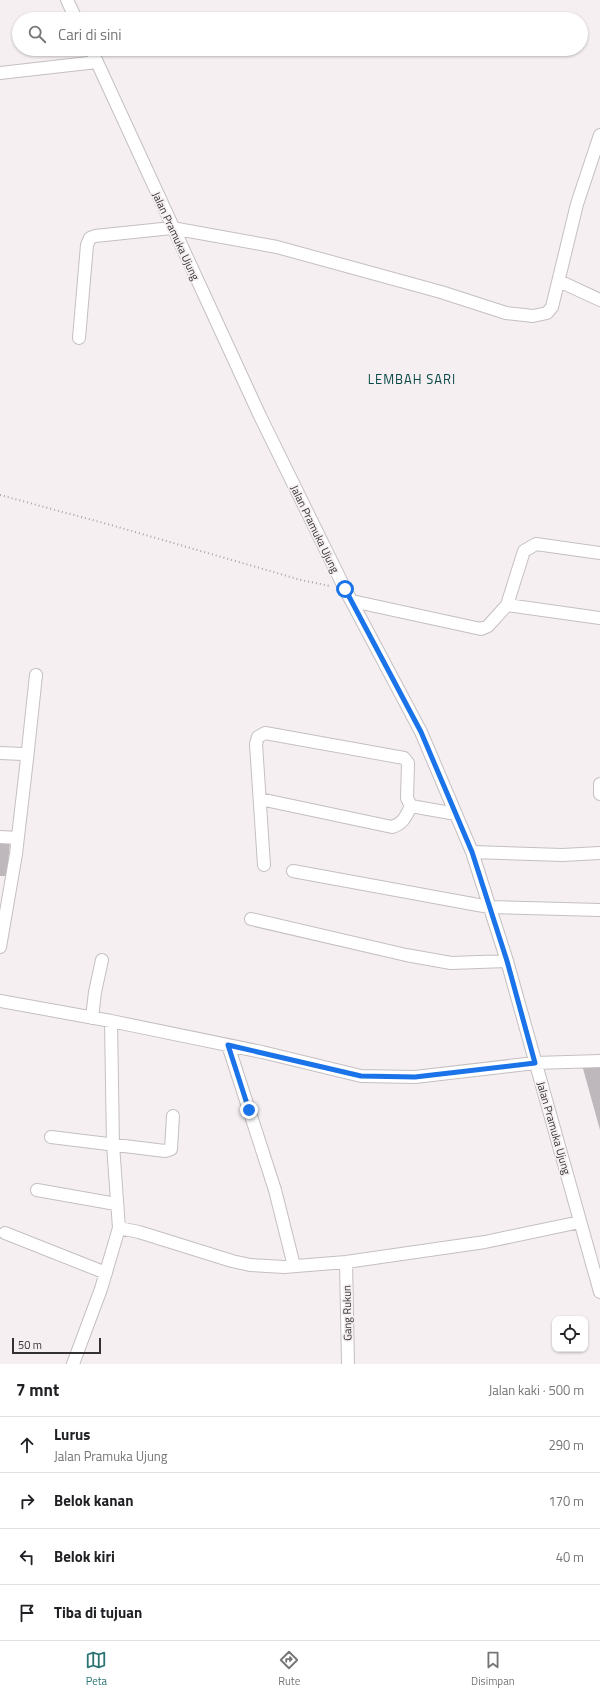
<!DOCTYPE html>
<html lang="id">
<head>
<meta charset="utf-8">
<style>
  body { margin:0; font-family:"Titillium Web",sans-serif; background:#f6f6f6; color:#202124 }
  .controls { position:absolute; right:12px; bottom:12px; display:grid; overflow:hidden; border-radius:8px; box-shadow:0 1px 3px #0004 }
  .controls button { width:36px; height:36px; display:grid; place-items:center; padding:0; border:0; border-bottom:1px solid #e0e0e0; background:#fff; color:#202124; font:20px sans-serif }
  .scale { position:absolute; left:12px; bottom:10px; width:89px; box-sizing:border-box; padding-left:4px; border:2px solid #323031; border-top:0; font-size:11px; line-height:14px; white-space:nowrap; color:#323031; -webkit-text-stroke:3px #f5eff2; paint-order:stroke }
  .stop { position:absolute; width:12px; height:12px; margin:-9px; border:3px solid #1a73e8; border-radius:50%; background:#fff }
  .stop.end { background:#1a73e8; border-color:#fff; box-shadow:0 1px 4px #0008 }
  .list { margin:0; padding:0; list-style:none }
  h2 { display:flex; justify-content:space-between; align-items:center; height:52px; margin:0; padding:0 16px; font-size:17px }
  h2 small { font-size:13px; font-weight:400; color:#757577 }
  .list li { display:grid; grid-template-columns:26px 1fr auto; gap:12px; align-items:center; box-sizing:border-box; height:56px; padding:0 16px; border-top:1px solid #e0e0e0 }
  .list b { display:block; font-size:15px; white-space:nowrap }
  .list p { margin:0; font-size:13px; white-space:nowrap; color:#757577 }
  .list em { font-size:13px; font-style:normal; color:#757577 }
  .icon { flex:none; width:22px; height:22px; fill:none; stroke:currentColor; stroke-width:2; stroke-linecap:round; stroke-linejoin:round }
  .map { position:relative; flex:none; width:600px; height:1364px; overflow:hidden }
  .search { position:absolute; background:#fff; box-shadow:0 1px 3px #0004; left:12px; right:12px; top:12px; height:44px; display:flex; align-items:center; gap:10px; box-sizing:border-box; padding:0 14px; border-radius:22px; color:#757577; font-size:15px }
  .sheet { height:276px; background:#fff }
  nav { display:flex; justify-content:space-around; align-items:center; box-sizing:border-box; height:56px; border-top:1px solid #e0e0e0; background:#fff; font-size:11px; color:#757577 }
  nav a { display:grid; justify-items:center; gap:2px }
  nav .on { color:#2c7572 }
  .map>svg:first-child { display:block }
  .building { fill:#beb8bc }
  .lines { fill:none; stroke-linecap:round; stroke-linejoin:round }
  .minor-casing { stroke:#c5bfc2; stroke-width:14 }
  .path { stroke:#a9a5a7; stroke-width:2; stroke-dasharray:1 3; stroke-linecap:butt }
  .minor { stroke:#fff; stroke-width:12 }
  .route { stroke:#1a73e8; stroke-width:5 }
  .labels { text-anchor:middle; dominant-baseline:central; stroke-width:3.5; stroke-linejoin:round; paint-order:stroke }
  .street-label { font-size:11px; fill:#323031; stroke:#f5eff2 }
  .quarter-label { font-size:13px; letter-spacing:1px; fill:#074946; stroke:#f5eff2 }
</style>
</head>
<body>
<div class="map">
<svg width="600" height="1364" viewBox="0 0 600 1364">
  <rect width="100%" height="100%" fill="#f5eff2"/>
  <path class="building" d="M0,842H10L7,876H0Z
    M600,1063V1130L582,1065Z"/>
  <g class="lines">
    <defs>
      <path id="minor" d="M67,0L76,19
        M91,49L260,416L345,589L421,732L472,852L507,961L600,1292
        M0,73L97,62
        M559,281L600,300
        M79,338L87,245L90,238L95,236L172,228L277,247L441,292L506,313L533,316L547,313L552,307L577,204L600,135
        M352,601L481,629L488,626L507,605L600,618
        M507,605L524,551L536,544L600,553
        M0,753L23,754L27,759L16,854L0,947
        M27,759L36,675
        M600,784V794
        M260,799L392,827C403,824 406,816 411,806
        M0,837L18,838
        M472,852L562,855L600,853
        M264,865L256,744L258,737L265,733L404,758L408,763L407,798L411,806L456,814
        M293,871L489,907L600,910
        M251,919L406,955L451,963L507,961
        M0,1001L111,1021L262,1052L361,1076L415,1077L535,1063L600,1061
        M92,1018L95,992L102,960
        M111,1021L113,1145L119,1228
        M228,1045L275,1190L294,1266
        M51,1137L165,1151L171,1149L173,1116
        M37,1190L116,1204
        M5,1233L106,1273
        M346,1262L348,1364
        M73,1364L101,1289L119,1228L139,1232L232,1261L250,1265L284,1267L346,1262L485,1242L580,1222"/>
    </defs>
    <use href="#minor" class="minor-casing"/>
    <path class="path" d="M0,495L111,525L301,580L330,586"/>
    <use href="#minor" class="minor"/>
  </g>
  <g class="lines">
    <path class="route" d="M249,1110L228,1045L361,1076L415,1077L535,1063L507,961L472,852L421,732L345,589"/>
  </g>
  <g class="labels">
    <g class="street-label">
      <text transform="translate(176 236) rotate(65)">Jalan Pramuka Ujung</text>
      <text transform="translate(315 529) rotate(64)">Jalan Pramuka Ujung</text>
      <text transform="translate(554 1128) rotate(74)">Jalan Pramuka Ujung</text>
      <text transform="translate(347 1313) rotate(-91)">Gang Rukun</text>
    </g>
    <g class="quarter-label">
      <text x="412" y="379">LEMBAH SARI</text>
    </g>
  </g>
</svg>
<div class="controls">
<button><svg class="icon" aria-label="locate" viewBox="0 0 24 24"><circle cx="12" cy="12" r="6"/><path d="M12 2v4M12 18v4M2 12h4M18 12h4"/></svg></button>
</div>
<div class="scale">50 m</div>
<div class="stop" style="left:345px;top:589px"></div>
<div class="stop end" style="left:249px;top:1110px"></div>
<div class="search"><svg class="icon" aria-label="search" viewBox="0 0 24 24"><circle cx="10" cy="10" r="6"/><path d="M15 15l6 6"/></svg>Cari di sini</div>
</div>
<section class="sheet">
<h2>7 mnt<small>Jalan kaki · 500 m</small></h2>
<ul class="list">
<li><svg class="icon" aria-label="ahead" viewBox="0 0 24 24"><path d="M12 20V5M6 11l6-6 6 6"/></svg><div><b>Lurus</b><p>Jalan Pramuka Ujung</p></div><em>290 m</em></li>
<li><svg class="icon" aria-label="right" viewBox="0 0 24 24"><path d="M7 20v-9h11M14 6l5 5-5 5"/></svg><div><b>Belok kanan</b></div><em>170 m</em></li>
<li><svg class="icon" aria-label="left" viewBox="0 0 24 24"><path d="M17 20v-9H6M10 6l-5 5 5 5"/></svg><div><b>Belok kiri</b></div><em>40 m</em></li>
<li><svg class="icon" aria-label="arrive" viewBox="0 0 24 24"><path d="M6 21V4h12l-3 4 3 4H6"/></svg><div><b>Tiba di tujuan</b></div></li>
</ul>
</section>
<nav>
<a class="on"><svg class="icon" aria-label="map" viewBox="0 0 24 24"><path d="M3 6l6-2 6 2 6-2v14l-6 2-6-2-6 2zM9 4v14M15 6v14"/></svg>Peta</a>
<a><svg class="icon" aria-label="directions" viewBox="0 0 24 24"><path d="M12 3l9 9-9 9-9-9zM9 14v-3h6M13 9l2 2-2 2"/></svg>Rute</a>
<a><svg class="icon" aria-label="saved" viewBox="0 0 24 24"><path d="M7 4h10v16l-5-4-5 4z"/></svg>Disimpan</a>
</nav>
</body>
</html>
